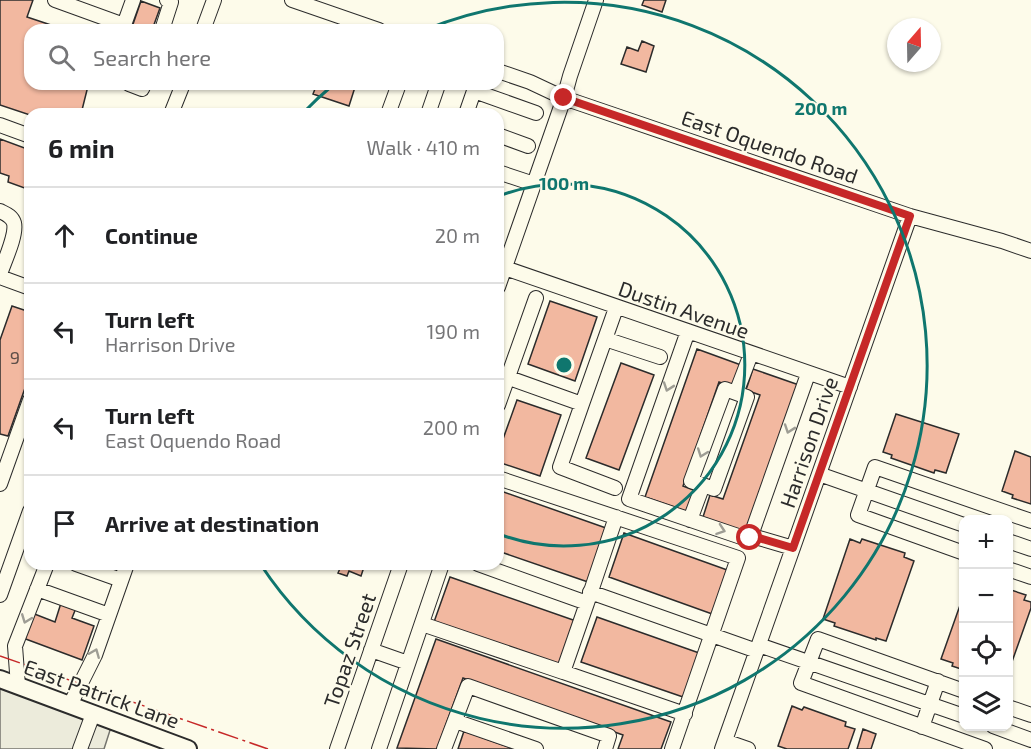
<!DOCTYPE html>
<html lang="en">
<head>
<meta charset="utf-8">
<style>
  body { margin:0; font-family:"Exo 2",sans-serif; background:#f6f6f6; color:#202124 }
  .controls { position:absolute; right:18px; bottom:18px; display:grid; overflow:hidden; border-radius:12px; box-shadow:0 2px 4px #0004 }
  .controls button { width:54px; height:54px; display:grid; place-items:center; padding:0; border:0; border-bottom:2px solid #e0e0e0; background:#fff; color:#202124; font:30px sans-serif }
  .compass { position:absolute; left:887px; top:18px; width:54px; height:54px; border-radius:50%; background:#fff; box-shadow:0 2px 4px #0004; rotate:20deg }
  .stop { position:absolute; width:18px; height:18px; margin:-14px; border:4px solid #c62828; border-radius:50%; background:#fff }
  .stop.end { background:#c62828; border-color:#fff; box-shadow:0 2px 6px #0008 }
  .list { margin:0; padding:0; list-style:none }
  h2 { display:flex; justify-content:space-between; align-items:center; height:78px; margin:0; padding:0 24px; font-size:26px }
  h2 small { font-size:20px; font-weight:400; color:#757577 }
  .list li { display:grid; grid-template-columns:39px 1fr auto; gap:18px; align-items:center; box-sizing:border-box; height:96px; padding:0 24px; border-top:2px solid #e0e0e0 }
  .list b { display:block; font-size:22px; white-space:nowrap }
  .list p { margin:0; font-size:20px; white-space:nowrap; color:#757577 }
  .list em { font-size:20px; font-style:normal; color:#757577 }
  .icon { flex:none; width:33px; height:33px; fill:none; stroke:currentColor; stroke-width:2; stroke-linecap:round; stroke-linejoin:round }
  .map { position:relative; flex:none; width:1031px; height:749px; overflow:hidden }
  .search { position:absolute; background:#fff; box-shadow:0 2px 4px #0004; left:24px; top:24px; width:480px; height:66px; display:flex; align-items:center; gap:15px; box-sizing:border-box; padding:0 21px; border-radius:18px; color:#757577; font-size:22px }
  .panel { position:absolute; background:#fff; box-shadow:0 2px 4px #0004; left:24px; top:108px; width:480px; height:462px; border-radius:18px }
  .map>svg:first-child { display:block }
  .green { fill:#ecebdb; stroke:#74746e; stroke-width:1.5 }
  .building { fill:#f2b8a0; stroke:#2b2b2b; stroke-width:1.5 }
  .lines { fill:none; stroke-linecap:round; stroke-linejoin:round }
  .minor-casing { stroke:#2b2b2b; stroke-width:16 }
  .major-casing { stroke:#2b2b2b; stroke-width:20 }
  .minor { stroke:#fdfbea; stroke-width:14 }
  .major { stroke:#fdfbea; stroke-width:16 }
  .power { stroke:#c62828; stroke-width:1.5; stroke-dasharray:21 4.5 3 4.5; stroke-linecap:butt }
  .oneway { stroke:#9e9d94 }
  .route { stroke:#c62828; stroke-width:8 }
  .ring { fill:none; stroke:#0f766e; stroke-width:3 }
  .labels { text-anchor:middle; dominant-baseline:central; stroke-width:4.5; stroke-linejoin:round; paint-order:stroke }
  .number-label { font-size:18px; fill:#5d4e48 }
  .street-label { font-size:21px; fill:#2b2b2b; stroke:#fdfbea }
  .centre { fill:#0f766e; stroke:#fdfbea; stroke-width:3 }
  .ring-label { font-size:18px; text-anchor:middle; font-weight:bold; fill:#0f766e; stroke:#fdfbea; stroke-width:4.5; stroke-linejoin:round; paint-order:stroke }
</style>
</head>
<body>
<div class="map">
<svg width="1031" height="749" viewBox="0 0 1031 749">
  <rect width="100%" height="100%" fill="#fdfbea"/>
  <path class="green" d="M0,679L113,721L104,749H0Z"/>
  <path class="building" d="M0,0H33L27,17L66,30H30V84H82L88,86L81,114H30V115L0,105Z
    M644,0H666L662,12L642,5Z
    M141,1L160,8L152,30H131Z
    M642,41L654,46L646,72L621,64L627,47L638,51Z
    M317,84H356L349,106L313,94Z
    M0,139L30,150V190L8,182L9,176L0,173Z
    M498,199L503,201L498,214Z
    M550,301L597,317L575,381L528,364Z
    M12,306L30,312V374L8,436L0,434V340Z
    M697,349L741,365L733,387L719,382L683,486L696,491L688,512L645,497Z
    M621,363L654,375L619,470L586,458Z
    M753,369L799,385L747,533L703,517L710,495L723,499L760,395L746,390Z
    M517,400L561,415L540,476L498,462V453Z
    M896,414L959,434L946,473L935,470L934,473L891,458L892,455L883,452Z
    M1015,451L1031,457V504L1012,498L1013,495L1002,491Z
    M498,490L606,528L588,582L498,551Z
    M624,533L730,571L715,615L609,577Z
    M850,539L860,543L862,539L905,553L904,557L914,561L886,641L876,638V640L834,626L835,623L823,619Z
    M342,564H365L361,576L349,571L347,576L338,573Z
    M450,577L576,621L560,666L434,622Z
    M1008,589L1026,595L1024,600L1031,602V608L1008,673Z
    M964,594V670L952,666L953,663L941,659Z
    M61,603L76,608L72,618L94,626L82,660L23,638L32,613L55,622Z
    M597,617L702,654L686,698L581,662Z
    M436,639L671,722L661,749H618L623,735L463,678L437,749L397,748Z
    M792,706L802,710L804,707L846,722L845,726L855,729L848,749H787L778,746Z
    M863,729L876,734L871,749H857Z
    M464,731L514,749H458Z"/>
  <g class="lines">
    <defs>
      <path id="minor" d="M55,0L124,25L133,0
        M292,0L379,30
        M162,30L171,2L167,0
        M203,30L214,0
        M498,71L530,82L564,98L910,216L1002,241L1031,251
        M129,84L142,89L144,84
        M171,114L183,84
        M388,114L399,84
        M428,114L438,85L437,84
        M466,114L474,91L536,113
        M0,125L30,136
        M498,135L528,146
        M498,172L534,184
        M0,211C6,214 12,216 14,223C17,235 4,262 0,274
        M505,268L850,387
        M0,277L30,288
        M498,287L564,98L570,76L596,0
        M688,331L629,499L744,538H759L793,548
        M605,339L660,357
        M498,374L582,404L560,467L615,488
        M582,404L616,308
        M498,405L536,298
        M819,474L964,525
        M498,478L738,558L672,749
        M0,484L30,400
        M703,485L714,489L747,397L736,393
        M690,520L703,485L691,481L725,389L736,393L751,354
        M750,538L808,374
        M1008,541L1031,549
        M964,553L858,515L875,467L1031,521
        M76,564L121,580
        M478,564L587,603L616,517
        M1008,569L1031,577
        M37,589L109,615
        M590,592L757,651
        M0,595L30,511
        M587,603L563,672L685,714
        M422,624L563,672
        M759,645L964,716
        M371,650L408,663
        M18,686L15,646L47,564
        M964,691L818,639L801,683L985,749
        M70,705L95,655L127,564
        M1008,707L1031,715
        M455,721L536,749
        M993,726L1031,740
        M922,727L938,681
        M725,741L748,749
        M80,749L93,714
        M337,749L401,564
        M379,749L442,564
        M444,749L468,686L609,736L605,749
        M722,749L910,216"/>
      <path id="major" d="M0,679L188,749"/>
    </defs>
    <use href="#minor" class="minor-casing"/>
    <use href="#major" class="major-casing"/>
    <use href="#minor" class="minor"/>
    <use href="#major" class="major"/>
    <path class="power" d="M0,656L268,749"/>
  </g>
  <defs><path id="oneway-chevron" d="M-2-3.5L2.5 0L-2 3.5" fill="none" stroke-width="1.6" stroke-linecap="round" stroke-linejoin="round" transform="scale(1.5)"/></defs>
  <g class="oneway">
    <use href="#oneway-chevron" transform="translate(668 387) rotate(109)"/>
    <use href="#oneway-chevron" transform="translate(789 429) rotate(109)"/>
    <use href="#oneway-chevron" transform="translate(702 453) rotate(110)"/>
    <use href="#oneway-chevron" transform="translate(721 530) rotate(19)"/>
    <use href="#oneway-chevron" transform="translate(26 619) rotate(111)"/>
    <use href="#oneway-chevron" transform="translate(95 653) rotate(-68)"/>
  </g>
  <g class="lines">
    <path class="route" d="M564,98L910,216L793,548L759,538H750"/>
  </g>
  <g class="ring">
    <path d="M499 196A181 181 0 1 1 499 534"/>
    <path d="M303 113A363 363 0 0 1 333 85M425 30A363 363 0 1 1 261 565"/>
  </g>
  <g class="labels">
    <g class="number-label">
      <text x="15" y="357">9</text>
    </g>
    <g class="street-label">
      <text transform="translate(770 146) rotate(19)">East Oquendo Road</text>
      <text transform="translate(684 309) rotate(19)">Dustin Avenue</text>
      <text transform="translate(808 442) rotate(-71)">Harrison Drive</text>
      <text transform="translate(349 650) rotate(-71)">Topaz Street</text>
      <text transform="translate(102 693) rotate(20)">East Patrick Lane</text>
    </g>
  </g>
  <circle cx="564" cy="365" r="9" class="centre"/>
  <g class="ring-label">
    <text x="821" y="115">200 m</text>
    <text x="564" y="190">100 m</text>
  </g>
</svg>
<div class="controls">
<button>+</button>
<button>−</button>
<button><svg class="icon" aria-label="locate" viewBox="0 0 24 24"><circle cx="12" cy="12" r="6"/><path d="M12 2v4M12 18v4M2 12h4M18 12h4"/></svg></button>
<button><svg class="icon" aria-label="layers" viewBox="0 0 24 24"><path d="M12 4l9 5-9 5-9-5zM3 14l9 5 9-5"/></svg></button>
</div>
<svg class="compass" viewBox="-18 -18 36 36"><path d="M0-13l5 13h-10z" fill="#e53935"/><path d="M0 13l5-13h-10z" fill="#757577"/></svg>
<div class="stop" style="left:750px;top:538px"></div>
<div class="stop end" style="left:564px;top:98px"></div>
<div class="search"><svg class="icon" aria-label="search" viewBox="0 0 24 24"><circle cx="10" cy="10" r="6"/><path d="M15 15l6 6"/></svg>Search here</div>
<section class="panel">
<h2>6 min<small>Walk · 410 m</small></h2>
<ul class="list">
<li><svg class="icon" aria-label="ahead" viewBox="0 0 24 24"><path d="M12 20V5M6 11l6-6 6 6"/></svg><div><b>Continue</b></div><em>20 m</em></li>
<li><svg class="icon" aria-label="left" viewBox="0 0 24 24"><path d="M17 20v-9H6M10 6l-5 5 5 5"/></svg><div><b>Turn left</b><p>Harrison Drive</p></div><em>190 m</em></li>
<li><svg class="icon" aria-label="left" viewBox="0 0 24 24"><path d="M17 20v-9H6M10 6l-5 5 5 5"/></svg><div><b>Turn left</b><p>East Oquendo Road</p></div><em>200 m</em></li>
<li><svg class="icon" aria-label="arrive" viewBox="0 0 24 24"><path d="M6 21V4h12l-3 4 3 4H6"/></svg><div><b>Arrive at destination</b></div></li>
</ul>
</section>
</div>
</body>
</html>
